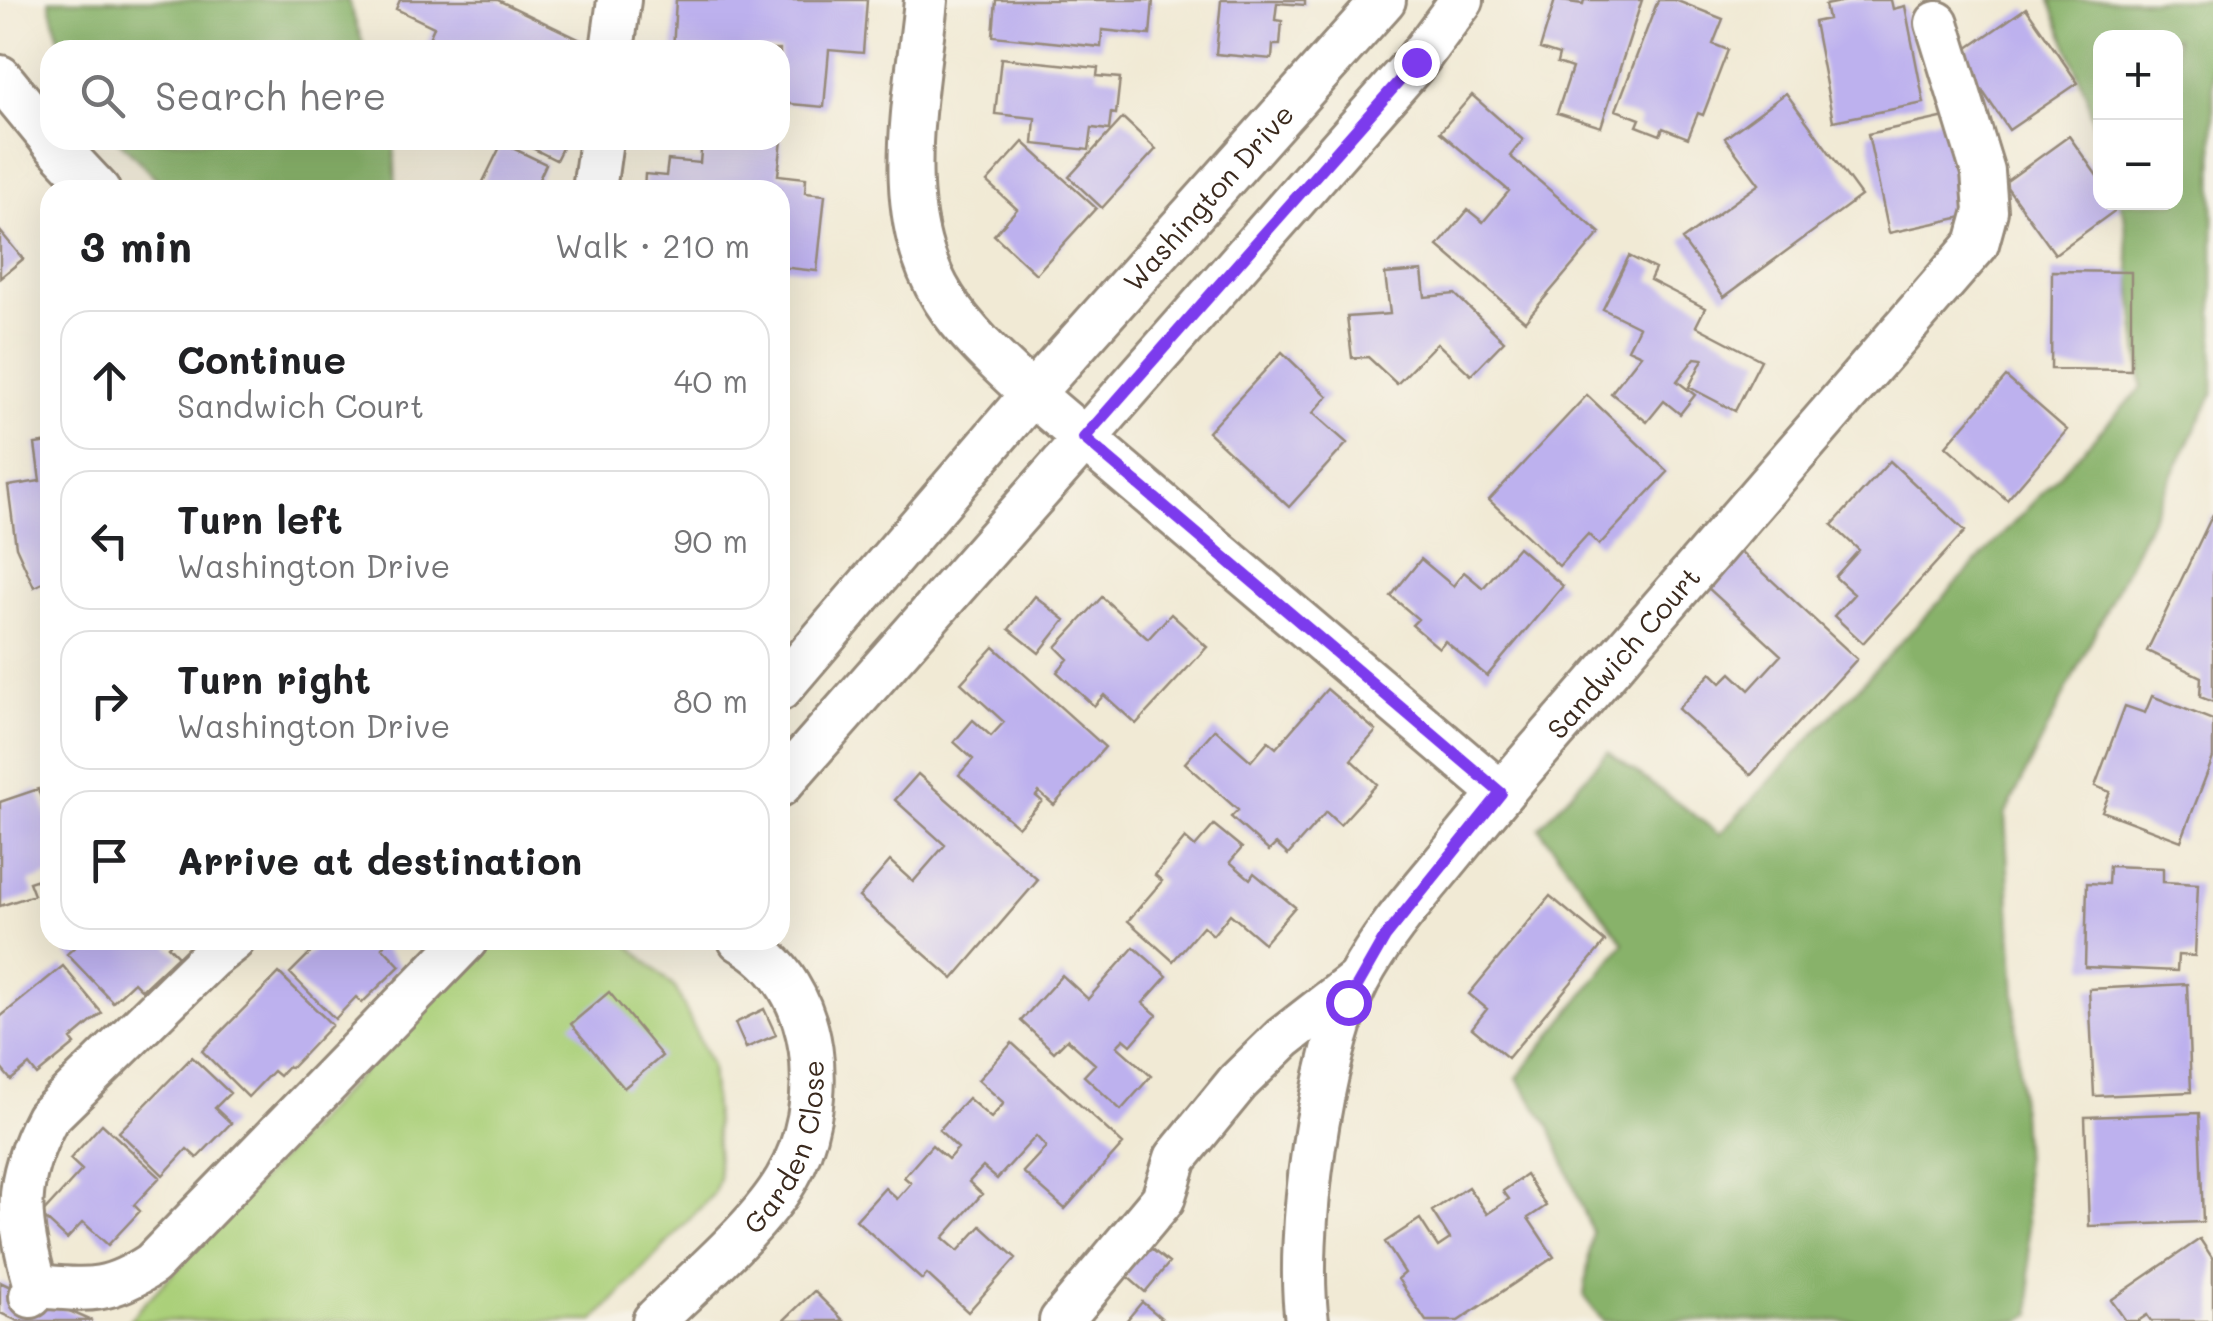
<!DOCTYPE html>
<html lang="en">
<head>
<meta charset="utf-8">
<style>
  body { margin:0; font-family:Mali,sans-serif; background:#f6f6f6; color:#202124 }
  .controls { position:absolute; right:30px; top:30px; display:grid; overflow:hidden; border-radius:20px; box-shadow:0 10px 40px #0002 }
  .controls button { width:90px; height:90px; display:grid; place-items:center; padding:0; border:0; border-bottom:2px solid #e0e0e0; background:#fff; color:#202124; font:50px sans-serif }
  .stop { position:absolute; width:30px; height:30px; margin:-22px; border:8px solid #7c3aed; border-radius:50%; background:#fff }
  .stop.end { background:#7c3aed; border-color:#fff; box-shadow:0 2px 10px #0008 }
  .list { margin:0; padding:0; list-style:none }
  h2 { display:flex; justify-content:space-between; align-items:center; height:130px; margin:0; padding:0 40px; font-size:42px }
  h2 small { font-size:32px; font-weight:400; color:#757577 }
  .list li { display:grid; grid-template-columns:65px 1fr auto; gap:30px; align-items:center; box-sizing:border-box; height:140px; margin:0 20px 20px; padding:0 20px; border:2px solid #e0e0e0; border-radius:30px }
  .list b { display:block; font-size:38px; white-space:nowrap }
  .list p { margin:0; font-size:32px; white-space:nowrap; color:#757577 }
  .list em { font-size:32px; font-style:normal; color:#757577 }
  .icon { flex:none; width:55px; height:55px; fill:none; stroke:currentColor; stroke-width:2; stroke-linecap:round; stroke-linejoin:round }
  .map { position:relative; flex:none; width:2213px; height:1321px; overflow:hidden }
  .search { position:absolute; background:#fff; box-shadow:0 10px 40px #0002; left:40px; top:40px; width:750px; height:110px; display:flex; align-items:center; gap:25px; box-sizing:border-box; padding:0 35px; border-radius:30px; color:#757577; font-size:38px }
  .panel { position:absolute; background:#fff; box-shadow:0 10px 40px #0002; left:40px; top:180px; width:750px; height:770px; border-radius:30px }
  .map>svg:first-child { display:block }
  .green { fill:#abd07a; stroke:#737d4c; stroke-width:2.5 }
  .forest { fill:#88b26a; stroke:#626e44; stroke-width:2.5 }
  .building { fill:#bdb1ee }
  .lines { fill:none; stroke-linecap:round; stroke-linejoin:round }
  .street-casing { stroke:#968a7a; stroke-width:48 }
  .street { stroke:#fff; stroke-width:42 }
  .route { stroke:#7c3aed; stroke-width:12 }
  .labels { text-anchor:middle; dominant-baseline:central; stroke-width:9; stroke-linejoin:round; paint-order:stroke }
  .street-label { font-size:28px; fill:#3b2a1e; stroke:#f7f3e8 }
</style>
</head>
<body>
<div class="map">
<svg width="2213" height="1321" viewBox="0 0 2213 1321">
  <rect width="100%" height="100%" fill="#f7f3e8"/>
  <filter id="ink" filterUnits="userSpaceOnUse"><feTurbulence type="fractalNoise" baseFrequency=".01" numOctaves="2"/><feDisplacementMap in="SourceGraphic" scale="20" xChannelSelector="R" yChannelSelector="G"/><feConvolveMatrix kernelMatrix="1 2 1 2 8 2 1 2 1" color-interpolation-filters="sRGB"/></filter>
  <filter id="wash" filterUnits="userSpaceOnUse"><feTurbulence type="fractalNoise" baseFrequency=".0048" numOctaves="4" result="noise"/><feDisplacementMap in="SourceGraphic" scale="40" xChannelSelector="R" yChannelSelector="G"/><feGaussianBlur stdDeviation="2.25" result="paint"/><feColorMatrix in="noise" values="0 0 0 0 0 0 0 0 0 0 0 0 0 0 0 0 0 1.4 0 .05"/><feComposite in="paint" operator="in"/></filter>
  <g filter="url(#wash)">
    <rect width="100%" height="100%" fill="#f1ead5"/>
    <path class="green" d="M486,940H624L676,989L711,1066L719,1178L714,1193L594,1321H128Z"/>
    <path class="forest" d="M49,0H348L365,50H62Z
      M2050,0H2213V393L2005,815L2032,1314L2020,1321H1603L1584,1297L1592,1232L1550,1127L1517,1078L1624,943L1539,828L1608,752L1720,834L2142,387L2124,213L2120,203L2176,202V38H2100V154L2087,97Z
      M118,140H394L396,190H168Z"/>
    <g id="blocks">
      <path class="building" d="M400,0H498L587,43L584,50H424L434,27L396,9Z
        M676,0H867L863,53L829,50L824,107L780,103V50H673Z
        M996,0H1153L1150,35L1102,30L1101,47L993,36Z
        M1221,0H1305V5L1277,3L1275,20L1282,21L1280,45H1273L1272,59L1216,54Z
        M1555,0L1583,4L1584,0H1642L1601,127L1557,113L1572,68L1557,63L1559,55L1540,49Z
        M1658,0H1675L1723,19L1713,44L1728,50L1703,115L1698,113L1688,138L1663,128L1660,135L1637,126L1640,119L1616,110Z
        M1850,0H1891L1893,9L1905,6L1924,103L1833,121L1814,22L1828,19L1825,5Z
        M2026,8L2078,83L2009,130L1958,55Z
        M1001,58L1098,68L1097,76L1120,78L1116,114L1111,113L1109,130L1092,128L1089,150L1033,144L1035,118L995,114Z
        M1786,93L1861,196L1724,297L1682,240L1759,184L1725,138Z
        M1472,95L1523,140L1510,156L1600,233L1525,321L1438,246L1468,210L1483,222L1509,191L1440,132Z
        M1950,116L1972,215L1889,233L1868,134Z
        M1123,118L1156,149L1102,208L1069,177Z
        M2069,136L2100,180V202H2117L2120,207L2055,254L2004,183Z
        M516,140H566L556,160Z
        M702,140H782L778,175L806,178L805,193L825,195L817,271L780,267V190H644L645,174L666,176L668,160L700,163Z
        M1023,142L1096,208L1036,274L994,235L1017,209L987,182Z
        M502,143L546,164L534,190H479Z
        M0,231L23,259L0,278Z
        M1629,256L1655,269L1650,280L1705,308L1696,326L1761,360L1735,411L1689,387L1703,359L1695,358L1677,381L1695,395L1680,414L1664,401L1647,422L1611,393L1641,355L1628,349L1639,327L1603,309Z
        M1422,271L1425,297L1455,294L1504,341L1471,375L1437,343L1397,384L1368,357L1352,358L1347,317L1390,314L1385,274Z
        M2052,271L2131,272V370L2051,369Z
        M1282,352L1328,396L1313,413L1347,443L1289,507L1208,432Z
        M2006,377L2067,430L2007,500L1946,446Z
        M1587,395L1668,472L1599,545L1588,534L1559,566L1489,500Z
        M50,442V579L34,587L16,547L8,486L40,481L35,444Z
        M1890,461L1965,531L1863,643L1834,616L1854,594L1835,577L1859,550L1832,525Z
        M2213,514V702L2200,697L2201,677L2147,651Z
        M1518,547L1563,586L1487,676L1445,641L1439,648L1412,625L1418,619L1391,596L1421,559L1453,586L1464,572L1483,588Z
        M1740,551L1857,659L1751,775L1678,709L1711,673L1721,683L1731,673L1749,690L1781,655L1707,587Z
        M1035,596L1065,620L1039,653L1009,629Z
        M1102,597L1148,639L1171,614L1207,647L1136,724L1104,695L1094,706L1057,672L1068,659L1056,647Z
        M994,647L1105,747L1054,805L1039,792L1036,796L1042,801L1018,827L959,775L973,759L954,742L973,720L991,736L1004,722L961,683Z
        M1327,689L1376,731L1351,760L1377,784L1340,825L1326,812L1288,855L1276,844L1269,851L1231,817L1238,810L1185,763L1215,729L1251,761L1268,741L1276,748Z
        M2152,696L2213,720V758L2181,841L2102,811L2110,792L2095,786L2125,706L2145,713Z
        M918,774L1038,880L953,979L859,897L890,861L913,882L945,845L895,800Z
        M38,789L50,824V875L29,882L34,895L0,906V802Z
        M1214,825L1242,848L1230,862L1250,879L1254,873L1295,907L1264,943L1230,914L1213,935L1203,926L1173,961L1128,921L1162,881L1155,875L1185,838L1195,847Z
        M2109,866L2163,868V882L2198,884L2195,956L2178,955L2177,971L2085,967L2087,883L2108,884Z
        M1550,896L1605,942L1508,1058L1472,1028L1487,1009L1469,994Z
        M82,940H174L168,946L178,956L142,990L134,982L113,1002L67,954Z
        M323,940H389L382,947L400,966L362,1003L356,997L335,1019L290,973Z
        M1134,947L1167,976L1143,1003L1157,1015L1131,1045L1124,1039L1117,1046L1151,1076L1121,1110L1084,1076L1095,1064L1067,1039L1054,1052L1021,1021L1062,975L1088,999Z
        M63,966L102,1013L71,1039L75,1044L37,1075L29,1065L11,1080L0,1067V1017Z
        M279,973L332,1025L291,1068L288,1066L279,1076L273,1071L248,1097L202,1051Z
        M2187,984L2191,1092L2094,1096L2089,989Z
        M609,992L662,1056L624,1088L571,1024Z
        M764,1009L776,1035L746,1048L735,1023Z
        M1012,1043L1123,1144L1065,1209L1023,1172L1046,1147L1036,1136L997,1179L983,1167L969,1182L982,1194L943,1238L958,1251L981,1226L1016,1258L968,1312L927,1274L922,1280L856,1220L885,1188L897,1199L911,1183L904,1177L932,1145L948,1159L958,1148L939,1130L968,1098L991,1118L1004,1103L978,1080Z
        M192,1057L230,1093L215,1108L231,1123L197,1158L187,1149L163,1175L119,1132Z
        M2199,1113L2203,1222L2089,1226L2085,1117Z
        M102,1124L160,1177L134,1205L140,1211L108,1245L83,1222L67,1239L41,1215L82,1170L70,1159Z
        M1526,1175L1546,1206L1528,1218L1554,1257L1458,1321H1426L1398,1279L1405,1273L1385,1242L1420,1219L1438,1247L1450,1239L1432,1211L1468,1187L1487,1214L1509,1199L1503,1191Z
        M2200,1239L2213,1259V1321H2151L2147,1315L2138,1321H2126L2111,1300Z
        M1144,1243L1169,1263L1145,1292L1122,1272Z
        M0,1282L55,1308L56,1305L92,1321H18L0,1313Z
        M814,1291L844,1321H783Z
        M1142,1302L1165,1321H1126Z"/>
    </g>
  </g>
  <g filter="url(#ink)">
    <use href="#blocks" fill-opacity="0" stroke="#968a7a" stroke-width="2.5"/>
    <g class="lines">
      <defs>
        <g id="street">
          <path d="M926,0C917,96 888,211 944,299C967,335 1001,365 1032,394L1501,793"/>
          <path d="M612,50L619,0"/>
          <path d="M0,77L50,138"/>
          <path d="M51,140L98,190"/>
          <path d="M594,190L601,140"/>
          <path id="s1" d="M780,689L1032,394L1384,0"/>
          <path d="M780,785L1416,62L1462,0"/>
          <path d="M36,1286C88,1290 107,1294 152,1264L466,940"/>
          <path d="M31,1296L36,1286C16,1218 14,1181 47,1118L210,958L233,940"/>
          <path id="s2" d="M654,1321C695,1280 757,1229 786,1180C830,1106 823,985 740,940"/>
          <path d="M1061,1321L1163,1199L1176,1158L1238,1082L1283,1038L1355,982"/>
          <path id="s3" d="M1307,1321C1295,1239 1320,1054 1358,980C1380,938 1413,900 1443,864C1486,811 1530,759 1575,708C1709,553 1844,399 1977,244L1986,211L1983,172L1937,23"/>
        </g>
      </defs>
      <use href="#street" class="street-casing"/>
      <use href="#street" class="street"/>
    </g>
  </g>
  <g class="lines" filter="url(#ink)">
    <path class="route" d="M1348,1002L1385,937L1501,793L1084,438L1416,62"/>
  </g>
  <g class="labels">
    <g class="street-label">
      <text stroke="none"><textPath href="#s1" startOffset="652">Washington Drive</textPath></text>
      <text stroke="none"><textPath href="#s3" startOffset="770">Sandwich Court</textPath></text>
      <text stroke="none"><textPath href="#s2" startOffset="225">Garden Close</textPath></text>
    </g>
  </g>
</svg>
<div class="controls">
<button>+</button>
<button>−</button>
</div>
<div class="stop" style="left:1348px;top:1002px"></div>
<div class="stop end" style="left:1416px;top:62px"></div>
<div class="search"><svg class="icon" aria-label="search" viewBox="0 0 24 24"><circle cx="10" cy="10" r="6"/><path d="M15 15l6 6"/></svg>Search here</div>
<section class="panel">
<h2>3 min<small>Walk · 210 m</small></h2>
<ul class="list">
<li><svg class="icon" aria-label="ahead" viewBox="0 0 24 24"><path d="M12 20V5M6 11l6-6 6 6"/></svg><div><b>Continue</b><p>Sandwich Court</p></div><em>40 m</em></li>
<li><svg class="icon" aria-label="left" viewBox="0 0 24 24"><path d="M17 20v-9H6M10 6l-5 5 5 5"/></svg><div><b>Turn left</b><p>Washington Drive</p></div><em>90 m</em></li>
<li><svg class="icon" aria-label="right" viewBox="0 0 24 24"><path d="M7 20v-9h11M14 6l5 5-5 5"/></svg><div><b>Turn right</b><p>Washington Drive</p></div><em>80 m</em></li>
<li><svg class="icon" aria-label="arrive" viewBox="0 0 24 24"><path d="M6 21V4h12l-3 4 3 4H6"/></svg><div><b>Arrive at destination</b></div></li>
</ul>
</section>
</div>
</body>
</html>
